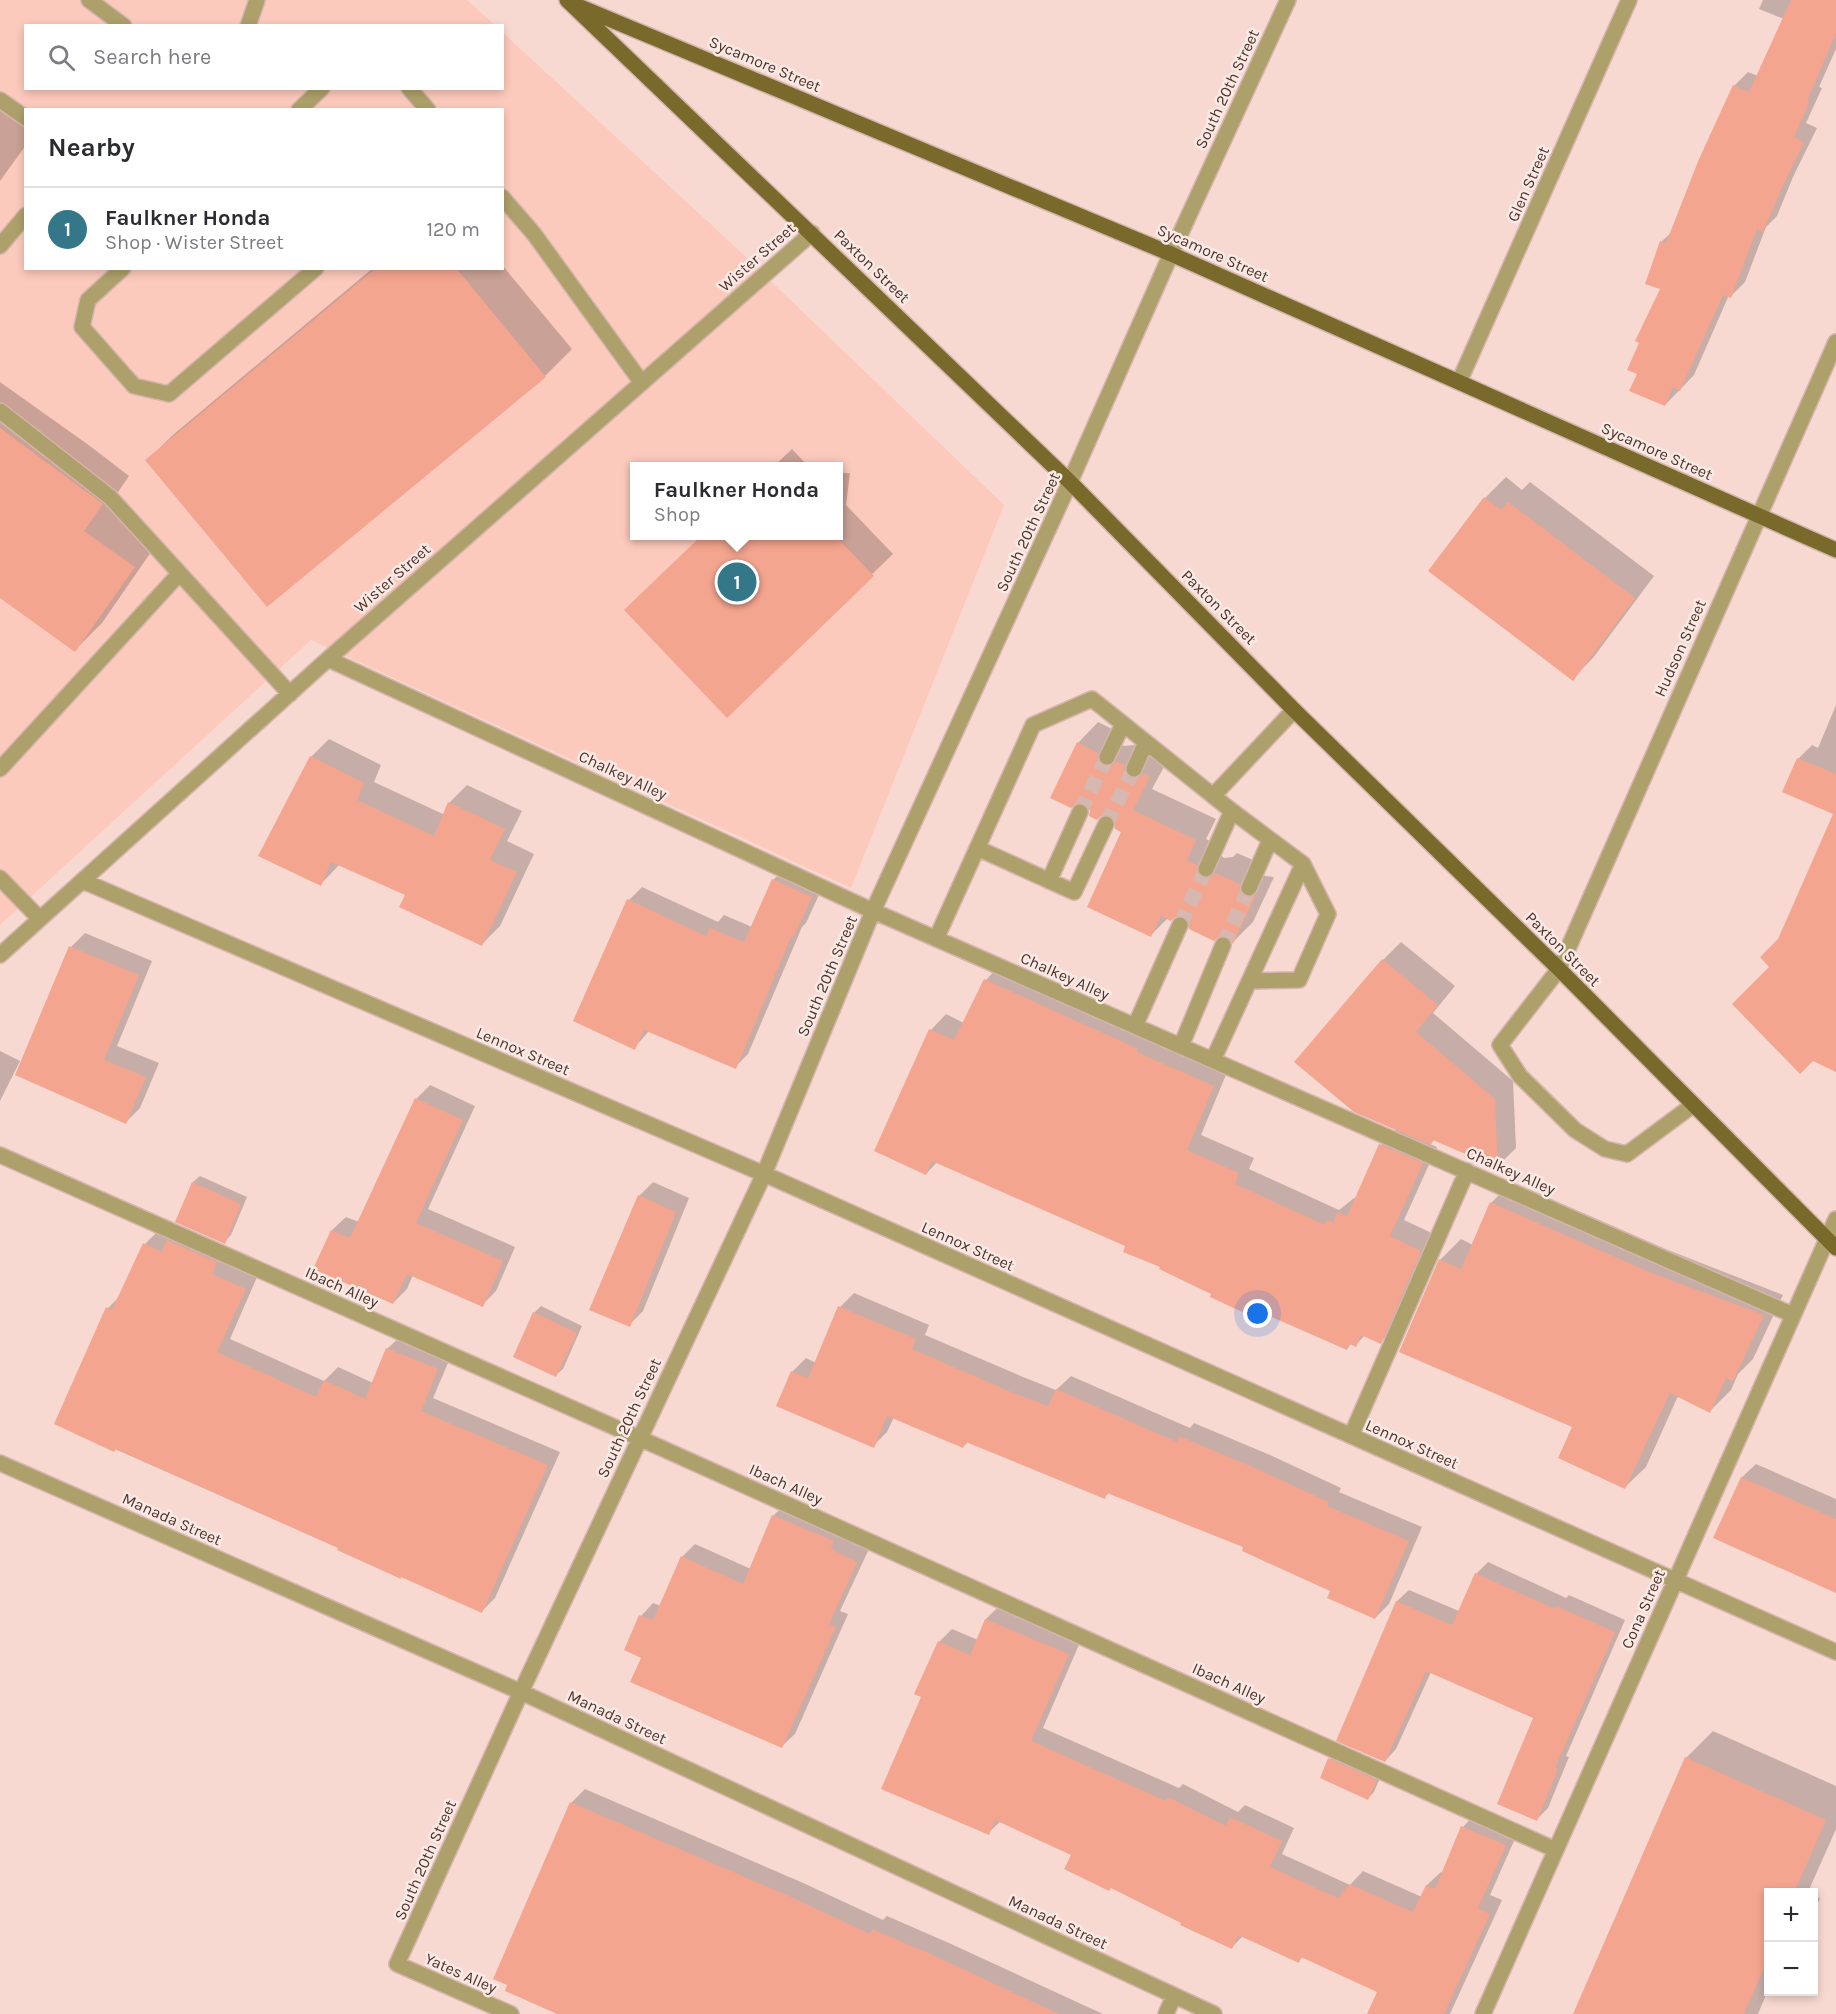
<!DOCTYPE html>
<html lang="en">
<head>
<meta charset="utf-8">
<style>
  body { margin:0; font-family:Karla,sans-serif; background:#f7f7f7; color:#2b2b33 }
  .controls { position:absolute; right:18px; bottom:18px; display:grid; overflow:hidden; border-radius:0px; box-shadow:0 3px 9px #0003 }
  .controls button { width:54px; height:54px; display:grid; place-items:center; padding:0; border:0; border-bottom:2px solid #e1e1e2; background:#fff; color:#2b2b33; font:30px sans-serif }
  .you { position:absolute; left:1258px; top:1314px; width:21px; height:21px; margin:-15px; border:4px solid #fff; border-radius:50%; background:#1a73e8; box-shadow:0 0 0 9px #1a73e833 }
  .badge { display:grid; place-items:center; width:39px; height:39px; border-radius:50%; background:#347788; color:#fff; font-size:20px; font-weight:700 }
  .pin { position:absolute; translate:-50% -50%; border:3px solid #fff; box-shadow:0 2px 6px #0006 }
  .popup { position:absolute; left:630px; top:462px; width:213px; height:78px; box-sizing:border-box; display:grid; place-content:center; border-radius:0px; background:#fff; filter:drop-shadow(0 2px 4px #0005); font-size:20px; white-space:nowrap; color:#7c7c81 }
  .popup b { font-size:22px; color:#2b2b33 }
  .popup::after { content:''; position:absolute; left:50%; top:100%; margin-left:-12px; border:12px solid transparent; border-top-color:#fff }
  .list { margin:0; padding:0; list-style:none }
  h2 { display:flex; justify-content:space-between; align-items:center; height:78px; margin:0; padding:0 24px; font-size:26px }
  h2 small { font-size:20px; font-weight:400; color:#7c7c81 }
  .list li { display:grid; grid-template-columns:39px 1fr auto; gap:18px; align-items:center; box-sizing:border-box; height:84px; padding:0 24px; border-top:2px solid #e1e1e2 }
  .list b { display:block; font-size:22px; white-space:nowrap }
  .list p { margin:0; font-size:20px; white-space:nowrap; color:#7c7c81 }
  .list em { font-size:20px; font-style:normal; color:#7c7c81 }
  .icon { flex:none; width:33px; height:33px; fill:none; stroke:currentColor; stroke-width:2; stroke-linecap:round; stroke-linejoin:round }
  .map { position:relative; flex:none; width:1836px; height:2014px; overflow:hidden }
  .search { position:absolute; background:#fff; box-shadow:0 3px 9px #0003; left:24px; top:24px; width:480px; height:66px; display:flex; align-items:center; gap:15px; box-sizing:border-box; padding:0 21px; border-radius:0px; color:#7c7c81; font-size:22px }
  .panel { position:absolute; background:#fff; box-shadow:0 3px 9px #0003; left:24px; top:108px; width:480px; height:162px; border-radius:0px }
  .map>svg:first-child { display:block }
  .built { fill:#fccabc; fill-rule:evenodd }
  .shadow { fill:#0003 }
  .building { fill:#f4a58f }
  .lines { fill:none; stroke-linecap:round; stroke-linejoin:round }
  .minor-tunnel { stroke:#d7b8b0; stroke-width:15; stroke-dasharray:15 8; stroke-linecap:butt }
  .minor-casing { stroke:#d3b5ad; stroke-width:18 }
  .major-casing { stroke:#d3b5ad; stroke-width:18 }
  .minor { stroke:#aea06a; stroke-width:15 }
  .major { stroke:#796a2b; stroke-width:15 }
  .labels { text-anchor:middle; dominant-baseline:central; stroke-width:5; stroke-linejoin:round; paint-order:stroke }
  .street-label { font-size:16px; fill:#52342c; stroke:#faeae6 }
</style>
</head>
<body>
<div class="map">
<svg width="1836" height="2014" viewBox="0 0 1836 2014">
  <rect width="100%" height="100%" fill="#f8d9d1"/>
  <path class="built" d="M0,0H467L495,25L26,26V88H502L503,33L729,241L1004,505L851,888L311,640L0,925ZM26,110H502V268H26ZM635,466H839V536H635Z"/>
  <path class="shadow" d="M1763,0H1836V49L1819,87L1822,88L1806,123L1817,128L1793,177L1777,216L1766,227L1745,282L1731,296L1729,295L1694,375L1665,405L1639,374L1662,288L1647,283L1662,241L1672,232L1701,159L1734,86L1748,72L1758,76L1784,19L1759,9Z
    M0,96L26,114V145L0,181Z
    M502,265L572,349L545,376L267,605L147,460L174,434L373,268H502Z
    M0,382L90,446L129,476L110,504L160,539L102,623L75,650L0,597Z
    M792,449L808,466H774Z
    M839,473H850L846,505L893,554L727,715L646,590L702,536H839Z
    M1506,477L1522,490L1530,482L1654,576L1593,658L1572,679L1430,571L1485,498Z
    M1836,705V1060L1771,967L1779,940L1835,814L1798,759L1812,745L1818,748Z
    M1098,722L1118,732L1119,741L1124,746L1134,745L1138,741L1150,757L1158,759L1170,756L1152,789L1216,819L1206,839L1217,844L1218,853L1224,858L1233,857L1237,853L1260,863V868L1265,876L1274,877L1253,922L1233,942L1232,939L1190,919L1184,914L1168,918L1151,935L1123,831L1116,818L1110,813L1091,810L1078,743Z
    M329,739L381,765L374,782L445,815L449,803L467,785L522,811L507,841L534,854L500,926L482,944L407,894L340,864L321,884L311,757Z
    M786,867L824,884L806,923L802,927L748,1054L735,1067L649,1031L634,1048L629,900L642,887L718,922L724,915L752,927L773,880Z
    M85,933L152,961L117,1046L159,1063L140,1108L126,1122L17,1075L71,947Z
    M1401,942L1455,986L1433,1013L1513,1081L1516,1148L1498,1166L1435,1139L1430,1144L1437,1147L1404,1220L1436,1235L1396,1327L1380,1342L1365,1335L1356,1345L1352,1343L1347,1348L1258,1310L1253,1315L1162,1267L1127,1245L937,1162L926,1174L876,1151L931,1030L946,1014L964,1023L986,980L1001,964L1228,1070L1201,1135L1254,1158L1249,1169L1339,1210L1354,1198L1357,1199L1381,1145L1397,1129L1296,1062L1383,960Z
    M0,1051L20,1061L0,1101Z
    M430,1085L475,1106L428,1209L515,1247L496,1291L482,1305L413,1275L407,1289L393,1303L332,1230L346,1217L359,1222L417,1098Z
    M200,1176L247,1197L231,1235L224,1242L193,1182Z
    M653,1182L689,1198L643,1311L629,1325L639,1196Z
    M1512,1182L1668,1250L1783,1295L1753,1359L1738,1374L1731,1390L1710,1411L1678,1396L1646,1467L1625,1487L1440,1260L1461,1239L1473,1245L1491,1203Z
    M158,1231L258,1275L230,1339L324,1381L338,1367L373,1383L387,1349L401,1336L451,1356L433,1398L560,1452L495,1598L482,1611L56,1423L108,1308L121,1295L145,1244Z
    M854,1293L929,1325L925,1335L1023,1377L1056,1390L1071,1376L1190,1428L1194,1423L1270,1455L1341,1488L1339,1492L1422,1527L1389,1604L1375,1618L1332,1590L1245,1546L1110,1492L1104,1497L969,1441L963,1447L894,1417L887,1432L873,1446L792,1372L806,1358L816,1363L840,1307Z
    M541,1306L582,1326L563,1369L556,1375L534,1313Z
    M1756,1464L1836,1499V1581L1715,1538L1742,1477Z
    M786,1503L869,1549L840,1611L848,1614L795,1734L782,1746L643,1657L641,1616L653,1603L661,1606L682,1557L695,1544L751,1569L773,1516Z
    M1488,1562L1566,1598L1569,1595L1625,1620L1566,1756L1569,1757L1548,1808L1536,1820L1535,1717L1431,1672L1396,1749L1385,1761L1338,1740L1397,1601L1409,1590L1459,1611L1476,1574Z
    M999,1606L1081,1640L1043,1728L1179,1788L1183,1784L1238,1812L1245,1805L1294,1828L1282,1854L1350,1885L1363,1871L1422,1897L1427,1885L1441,1872L1443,1873L1463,1827L1476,1813L1518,1832L1490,1895L1502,1900L1450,2014H1387L1379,1991L1303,1957L1298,1961L1243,1936L1232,1947L1183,1922L1073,1854L1001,1821L988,1833L923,1696L939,1642L952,1629L978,1640L986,1619Z
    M1713,1731L1836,1786V1829L1808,1892H1768V1990L1758,2014H1575L1686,1758Z
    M1336,1753L1382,1773L1374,1792L1368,1798L1330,1759Z
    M585,1789L801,1882L883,1920L887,1916L949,1943L1103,2014H561L571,1803Z
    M1814,1896L1820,1898L1814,1913Z"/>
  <path class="building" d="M1791,0H1836V33L1807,101L1809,102L1794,137L1804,142L1780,192L1763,232L1757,229L1731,298L1723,295L1680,391L1673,387L1665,406L1629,391L1637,374L1627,370L1639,343L1635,341L1660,289L1645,284L1660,241L1666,243L1699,159L1733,85L1749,92Z
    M376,268H456L546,377L267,607L145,460Z
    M0,428L103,504L84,531L135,567L75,652L0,598Z
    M1484,497L1501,510L1508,502L1635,598L1573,681L1428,571Z
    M701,536H835L874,576L727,718L624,610Z
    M1077,742L1098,753L1099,762L1103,766L1112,765L1116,761L1125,765L1124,771L1130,778L1136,779L1143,774L1150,777L1133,810L1196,840L1187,860L1197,865L1198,875L1208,879L1215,873L1240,884L1239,890L1245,897L1251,898L1256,895L1233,944L1231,940L1226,936L1221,935L1214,941L1189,929L1188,920L1183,916L1175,917L1171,921L1161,916L1151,937L1087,907L1121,832L1115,829L1114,819L1110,815L1101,816L1097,820L1089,816L1090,810L1084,803L1078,802L1071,808L1050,798Z
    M310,756L364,783L357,800L434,836L448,802L505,829L490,860L517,872L482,946L399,907L405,895L331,862L321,886L258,856Z
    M1797,758L1836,774V1072L1813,1061L1800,1074L1732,1004L1769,967L1760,957L1778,939L1833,814L1782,792Z
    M772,879L812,897L793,938L791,937L736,1069L644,1030L635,1050L573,1021L627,899L706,936L710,928L744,942Z
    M69,946L139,975L104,1060L146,1077L126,1124L15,1075Z
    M1382,959L1438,1005L1416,1032L1495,1099L1498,1168L1433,1140L1431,1145L1354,1112L1294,1062Z
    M984,979L1138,1049L1137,1052L1214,1086L1187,1150L1239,1173L1235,1184L1325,1225L1327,1220L1333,1223L1337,1212L1347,1216L1379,1144L1423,1163L1390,1236L1421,1251L1381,1344L1361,1335L1356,1347L1350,1344L1347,1350L1256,1310L1253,1317L1210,1297L1211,1294L1159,1269L1160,1267L1123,1252L1125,1246L932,1161L926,1175L874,1151L929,1029L954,1040Z
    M415,1098L463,1120L416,1223L503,1261L483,1307L407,1274L393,1304L313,1269L331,1230L350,1238Z
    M192,1182L241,1204L225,1244L175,1222Z
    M638,1195L676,1212L630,1327L589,1310Z
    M1490,1202L1647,1271L1764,1315L1733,1381L1726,1378L1710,1413L1670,1393L1625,1489L1558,1458L1572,1427L1399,1352L1439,1259L1461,1269Z
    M167,1240L217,1262L212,1274L246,1289L217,1352L316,1397L324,1380L365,1399L386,1348L438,1369L421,1411L548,1465L482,1613L401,1577V1579L337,1550L338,1548L116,1449L114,1452L54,1424L106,1307L112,1310L143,1243L162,1252Z
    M838,1306L916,1339L912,1349L1009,1391L1048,1406L1056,1389L1177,1442L1179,1436L1255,1468L1329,1502L1327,1506L1409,1541L1375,1619L1327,1598L1330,1591L1242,1551L1243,1547L1107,1493L1105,1499L966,1442L963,1448L887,1416L874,1448L776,1406L791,1371L808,1378Z
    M533,1312L577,1333L556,1377L513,1357Z
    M1741,1477L1836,1519V1593L1713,1538Z
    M772,1515L834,1541L831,1549L857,1562L829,1624L836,1627L782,1748L630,1682L641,1658L624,1650L639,1615L653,1620L681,1556L743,1584Z
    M1475,1573L1555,1609L1556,1606L1615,1632L1555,1768L1558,1769L1537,1821L1497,1804L1533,1718L1426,1671L1385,1762L1336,1741L1396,1601L1452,1625Z
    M985,1619L1069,1654L1031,1741L1166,1801L1168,1797L1226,1826L1230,1817L1282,1841L1270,1867L1338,1898L1349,1884L1413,1912L1426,1885L1435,1889L1461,1826L1506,1845L1478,1908L1490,1914L1444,2014H1367L1377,1992L1301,1957L1299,1963L1238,1935L1232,1949L1180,1925L1181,1923L1111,1888L1109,1891L1064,1869L1071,1855L995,1820L989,1835L881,1789L921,1697L914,1694L938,1641L970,1655Z
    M1685,1757L1826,1820L1794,1893H1768V1959L1744,2014H1573Z
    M1328,1758L1377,1780L1368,1800L1320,1778Z
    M570,1802L787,1895L870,1934L872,1929L935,1956L1059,2014H557L505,1991L507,1985L493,1979Z"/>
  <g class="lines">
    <path class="minor-tunnel" d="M1080,812L1107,757
      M1106,824L1134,769
      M1180,925L1206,869
      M1223,945L1249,888"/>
    <defs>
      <path id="minor" d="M89,0L124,26
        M248,26L257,0
        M409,88L428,110
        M0,100L26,118
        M299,110L322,88
        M502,197L534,234L642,383
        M0,246L26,215
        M123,268L88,300L82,327L134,386L169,394L316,268
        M1459,382L1629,0
        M0,411L110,497L290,694
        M328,659L873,911L1793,1315
        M1107,757L1123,724
        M0,769L179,574
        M1134,769L1146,742
        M1213,796L1294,710
        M977,848L1074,892L1106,824
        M1206,869L1232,811
        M0,878L40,919
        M83,881L764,1174L1836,1652
        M1049,881L1080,812
        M1249,888L1270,840
        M936,939L1033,725L1092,699L1232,811L1303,864L1328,914L1299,980L1250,981
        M0,955L328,659L812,233
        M1135,1026L1180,925
        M1181,1046L1223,945
        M1213,1060L1303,864
        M1693,1105L1627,1154L1605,1149L1575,1130L1520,1076L1500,1045L1559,969L1836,342
        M0,1155L639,1438L1556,1850
        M1351,1436L1467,1171
        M0,1463L521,1692L1214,2014
        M511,2014L397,1964L521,1692L764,1174L873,911L1070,482L1171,254L1288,0
        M1166,2014L1174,1996
        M1483,2014L1836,1219"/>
      <path id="major" d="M567,0L1070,482L1294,710L1559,969L1836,1248
        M578,6L1171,254L1836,550"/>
    </defs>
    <use href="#minor" class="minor-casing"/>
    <use href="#major" class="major-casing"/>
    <use href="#minor" class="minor"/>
    <use href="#major" class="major"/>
  </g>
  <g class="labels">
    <g class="street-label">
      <text transform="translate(765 64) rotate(23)">Sycamore Street</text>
      <text transform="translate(1227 89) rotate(-65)">South 20th Street</text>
      <text transform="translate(1528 184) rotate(-66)">Glen Street</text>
      <text transform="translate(1213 253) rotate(24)">Sycamore Street</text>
      <text transform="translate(757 257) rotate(-41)">Wister Street</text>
      <text transform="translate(872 266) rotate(44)">Paxton Street</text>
      <text transform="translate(1657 451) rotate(24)">Sycamore Street</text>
      <text transform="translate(1028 532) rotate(-65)">South 20th Street</text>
      <text transform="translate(392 578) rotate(-41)">Wister Street</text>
      <text transform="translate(1219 607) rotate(45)">Paxton Street</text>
      <text transform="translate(1680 648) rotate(-66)">Hudson Street</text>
      <text transform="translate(623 775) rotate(25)">Chalkey Alley</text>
      <text transform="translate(1563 949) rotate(45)">Paxton Street</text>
      <text transform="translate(827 976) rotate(-67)">South 20th Street</text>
      <text transform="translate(1065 976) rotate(24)">Chalkey Alley</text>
      <text transform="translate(523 1051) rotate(23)">Lennox Street</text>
      <text transform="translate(1511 1171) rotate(24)">Chalkey Alley</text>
      <text transform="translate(968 1246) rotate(24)">Lennox Street</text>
      <text transform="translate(342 1287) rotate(24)">Ibach Alley</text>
      <text transform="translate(629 1418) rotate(-65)">South 20th Street</text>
      <text transform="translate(1412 1444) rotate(24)">Lennox Street</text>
      <text transform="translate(786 1484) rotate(24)">Ibach Alley</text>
      <text transform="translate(172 1519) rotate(24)">Manada Street</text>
      <text transform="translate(1643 1609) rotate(-66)">Cona Street</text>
      <text transform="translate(1229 1683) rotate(24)">Ibach Alley</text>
      <text transform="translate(617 1717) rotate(25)">Manada Street</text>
      <text transform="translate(425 1860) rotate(-66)">South 20th Street</text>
      <text transform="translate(1058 1922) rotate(25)">Manada Street</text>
      <text transform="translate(461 1973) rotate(24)">Yates Alley</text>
    </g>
  </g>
</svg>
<div class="controls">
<button>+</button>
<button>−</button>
</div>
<div class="you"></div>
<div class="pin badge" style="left:737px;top:582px">1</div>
<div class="popup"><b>Faulkner Honda</b>Shop</div>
<div class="search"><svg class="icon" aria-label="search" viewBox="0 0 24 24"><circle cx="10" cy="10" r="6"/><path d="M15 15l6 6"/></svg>Search here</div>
<section class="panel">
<h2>Nearby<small></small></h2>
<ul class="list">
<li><span class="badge">1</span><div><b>Faulkner Honda</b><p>Shop · Wister Street</p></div><em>120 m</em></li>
</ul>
</section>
</div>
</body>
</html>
